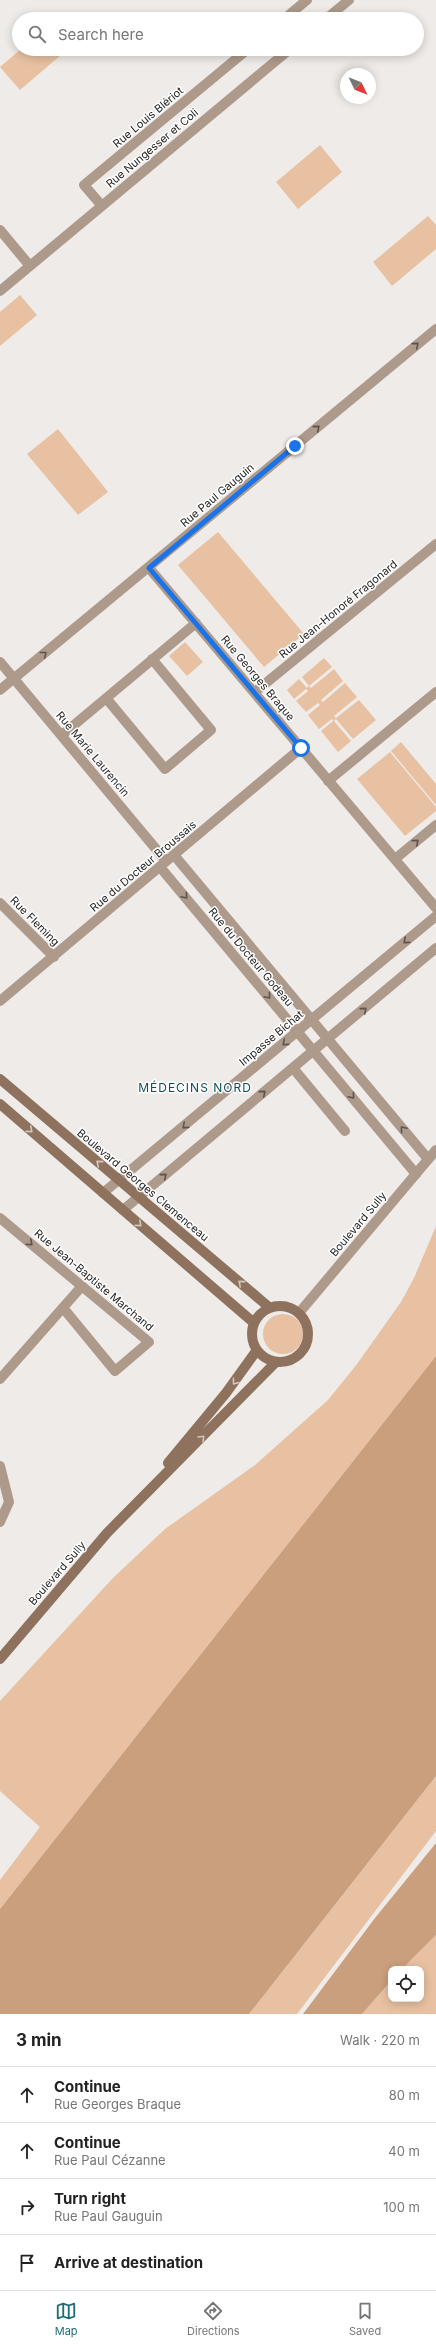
<!DOCTYPE html>
<html lang="en">
<head>
<meta charset="utf-8">
<style>
  body { margin:0; font-family:Inter,sans-serif; background:#f2f2f2; color:#222 }
  .controls { position:absolute; right:12px; bottom:12px; display:grid; overflow:hidden; border-radius:8px; box-shadow:0 2px 10px #0003 }
  .controls button { width:36px; height:36px; display:grid; place-items:center; padding:0; border:0; border-bottom:1px solid #e0e0e0; background:#fff; color:#222; font:20px sans-serif }
  .compass { position:absolute; left:340px; top:68px; width:36px; height:36px; border-radius:50%; background:#fff; box-shadow:0 2px 10px #0003; rotate:133deg }
  .stop { position:absolute; width:12px; height:12px; margin:-9px; border:3px solid #1a73e8; border-radius:50%; background:#fff }
  .stop.end { background:#1a73e8; border-color:#fff; box-shadow:0 1px 4px #0008 }
  .list { margin:0; padding:0; list-style:none }
  h2 { display:flex; justify-content:space-between; align-items:center; height:52px; margin:0; padding:0 16px; font-size:17px }
  h2 small { font-size:13px; font-weight:400; color:#767676 }
  .list li { display:grid; grid-template-columns:26px 1fr auto; gap:12px; align-items:center; box-sizing:border-box; height:56px; padding:0 16px; border-top:1px solid #e0e0e0 }
  .list b { display:block; font-size:15px; white-space:nowrap }
  .list p { margin:0; font-size:13px; white-space:nowrap; color:#767676 }
  .list em { font-size:13px; font-style:normal; color:#767676 }
  .icon { flex:none; width:22px; height:22px; fill:none; stroke:currentColor; stroke-width:2; stroke-linecap:round; stroke-linejoin:round }
  .map { position:relative; flex:none; width:436px; height:2014px; overflow:hidden }
  .search { position:absolute; background:#fff; box-shadow:0 2px 10px #0003; left:12px; right:12px; top:12px; height:44px; display:flex; align-items:center; gap:10px; box-sizing:border-box; padding:0 14px; border-radius:22px; color:#767676; font-size:15px }
  .sheet { height:276px; background:#fff }
  nav { display:flex; justify-content:space-around; align-items:center; box-sizing:border-box; height:56px; border-top:1px solid #e0e0e0; background:#fff; font-size:11px; color:#767676 }
  nav a { display:grid; justify-items:center; gap:2px }
  nav .on { color:#206a75 }
  .map>svg:first-child { display:block }
  .green { fill:#e8c1a2 }
  .water { fill:#ca9f7d }
  .lines { fill:none; stroke-linecap:round; stroke-linejoin:round }
  .minor { stroke:#ad9a8b; stroke-width:10 }
  .tertiary { stroke:#ad9a8b; stroke-width:10 }
  .secondary { stroke:#8e725d; stroke-width:10 }
  .oneway { stroke:#5d544e }
  .oneway2 { stroke:#d2c7be }
  .route { stroke:#1a73e8; stroke-width:5 }
  .labels { text-anchor:middle; dominant-baseline:central; stroke-width:3; stroke-linejoin:round; paint-order:stroke }
  .street-label { font-size:11px; fill:#272625; stroke:#fff }
  .neighbourhood-label { font-size:12px; letter-spacing:1px; fill:#124e57; stroke:#fff }
</style>
</head>
<body>
<div class="map">
<svg width="436" height="2014" viewBox="0 0 436 2014">
  <rect width="100%" height="100%" fill="#eeebe8"/>
  <path class="green" d="M21,49H56L61,55L20,90L0,67Z
    M320,145L342,172L298,209L276,182Z
    M428,216L436,225V249L392,286L373,262Z
    M20,295L37,315L0,346V312Z
    M58,429L108,492L78,515L27,454Z
    M218,532L304,634L264,667L178,565Z
    M185,642L203,662L187,676L169,656Z
    M324,658L332,667L309,686L311,688L334,669L343,681L321,700L323,702L345,683L357,697L334,716L336,718L359,700L376,720L353,739L336,719L334,721L351,741L338,752L321,731L333,721L332,719L319,729L308,715L320,705L318,703L306,712L296,701L308,691L306,689L294,699L287,690L299,679L307,688L309,686L302,677Z
    M401,742L436,784V805L391,751Z
    M390,752L436,807V811L405,836L357,779Z
    M436,1226V1356L0,1909V1880L40,1827L0,1791V1701L112,1579L165,1529L255,1465L328,1400L357,1364L401,1302L414,1278Z
    M263 1334a20 20 0 1 1 40 0a20 20 0 1 1-40 0Z
    M436,1776V1831L297,2014H249Z
    M436,1935V2014H362L391,1981V1999H421V1969H402Z"/>
  <path class="water" d="M436,1356V1776L249,2014H0V1909Z
    M436,1843V1935L402,1969H391V1981L362,2014H303L375,1918Z"/>
  <g class="lines">
    <path class="minor" d="M284,19L307,0
      M326,19L349,0
      M102,206L84,185L248,49
      M0,230L30,266
      M0,291L290,49
      M149,568L436,908
      M0,662L166,861
      M0,690L436,329
      M255,692L436,544
      M106,698L165,769L211,730L152,659
      M62,735L196,623
      M328,781L436,692
      M174,855L428,1159
      M395,859L436,825
      M160,867L416,1174
      M0,903L54,957
      M0,1001L301,748
      M293,1068L345,1131
      M103,1193L436,916
      M123,1210L436,948
      M0,1218L149,1342L115,1371L64,1309
      M0,1379L82,1286
      M0,1466L9,1502L0,1522"/>
    <path class="tertiary" d="M299,1313L436,1150"/>
    <path class="secondary" d="M0,1079L270,1308
      M0,1104L254,1323
      M252 1334a28 28 0 1 1 56 0a28 28 0 1 1-56 0Z
      M168,1463L226,1393L257,1350
      M0,1659L107,1533L276,1362"/>
  </g>
  <defs><path id="oneway-chevron" d="M-2-3.5L2.5 0L-2 3.5" fill="none" stroke-width="1.6" stroke-linecap="round" stroke-linejoin="round"/></defs>
  <g class="oneway">
    <use href="#oneway-chevron" transform="translate(416 345) rotate(-40)"/>
    <use href="#oneway-chevron" transform="translate(317 428) rotate(-40)"/>
    <use href="#oneway-chevron" transform="translate(44 654) rotate(-39)"/>
    <use href="#oneway-chevron" transform="translate(416 842) rotate(-40)"/>
    <use href="#oneway-chevron" transform="translate(185 896) rotate(50)"/>
    <use href="#oneway-chevron" transform="translate(406 941) rotate(140)"/>
    <use href="#oneway-chevron" transform="translate(268 996) rotate(50)"/>
    <use href="#oneway-chevron" transform="translate(364 1010) rotate(-40)"/>
    <use href="#oneway-chevron" transform="translate(285 1043) rotate(140)"/>
    <use href="#oneway-chevron" transform="translate(263 1093) rotate(-40)"/>
    <use href="#oneway-chevron" transform="translate(352 1096) rotate(50)"/>
    <use href="#oneway-chevron" transform="translate(185 1126) rotate(140)"/>
    <use href="#oneway-chevron" transform="translate(403 1129) rotate(-130)"/>
    <use href="#oneway-chevron" transform="translate(164 1176) rotate(-40)"/>
    <use href="#oneway-chevron" transform="translate(30 1243) rotate(40)"/>
  </g>
  <g class="oneway2">
    <use href="#oneway-chevron" transform="translate(30 1130) rotate(41)"/>
    <use href="#oneway-chevron" transform="translate(99 1163) rotate(-140)"/>
    <use href="#oneway-chevron" transform="translate(139 1224) rotate(41)"/>
    <use href="#oneway-chevron" transform="translate(241 1283) rotate(-140)"/>
    <use href="#oneway-chevron" transform="translate(235 1382) rotate(128)"/>
    <use href="#oneway-chevron" transform="translate(202 1438) rotate(-45)"/>
  </g>
  <g class="lines">
    <path class="route" d="M295,446L149,568L301,748"/>
  </g>
  <g class="labels">
    <g class="street-label">
      <text transform="translate(148 117) rotate(-40)">Rue Louis Blériot</text>
      <text transform="translate(152 148) rotate(-40)">Rue Nungesser et Coli</text>
      <text transform="translate(217 495) rotate(-40)">Rue Paul Gauguin</text>
      <text transform="translate(338 609) rotate(-39)">Rue Jean-Honoré Fragonard</text>
      <text transform="translate(258 678) rotate(50)">Rue Georges Braque</text>
      <text transform="translate(93 754) rotate(50)">Rue Marie Laurencin</text>
      <text transform="translate(143 866) rotate(-40)">Rue du Docteur Broussais</text>
      <text transform="translate(35 921) rotate(45)">Rue Fleming</text>
      <text transform="translate(251 957) rotate(50)">Rue du Docteur Godeau</text>
      <text transform="translate(271 1038) rotate(-40)">Impasse Bichat</text>
      <text transform="translate(143 1185) rotate(40)">Boulevard Georges Clemenceau</text>
      <text transform="translate(358 1224) rotate(-50)">Boulevard Sully</text>
      <text transform="translate(94 1280) rotate(40)">Rue Jean-Baptiste Marchand</text>
      <text transform="translate(57 1573) rotate(-49)">Boulevard Sully</text>
    </g>
    <g class="neighbourhood-label">
      <text x="195" y="1087">MÉDECINS NORD</text>
    </g>
  </g>
</svg>
<div class="controls">
<button><svg class="icon" aria-label="locate" viewBox="0 0 24 24"><circle cx="12" cy="12" r="6"/><path d="M12 2v4M12 18v4M2 12h4M18 12h4"/></svg></button>
</div>
<svg class="compass" viewBox="-18 -18 36 36"><path d="M0-13l5 13h-10z" fill="#e53935"/><path d="M0 13l5-13h-10z" fill="#767676"/></svg>
<div class="stop" style="left:301px;top:748px"></div>
<div class="stop end" style="left:295px;top:446px"></div>
<div class="search"><svg class="icon" aria-label="search" viewBox="0 0 24 24"><circle cx="10" cy="10" r="6"/><path d="M15 15l6 6"/></svg>Search here</div>
</div>
<section class="sheet">
<h2>3 min<small>Walk · 220 m</small></h2>
<ul class="list">
<li><svg class="icon" aria-label="ahead" viewBox="0 0 24 24"><path d="M12 20V5M6 11l6-6 6 6"/></svg><div><b>Continue</b><p>Rue Georges Braque</p></div><em>80 m</em></li>
<li><svg class="icon" aria-label="ahead" viewBox="0 0 24 24"><path d="M12 20V5M6 11l6-6 6 6"/></svg><div><b>Continue</b><p>Rue Paul Cézanne</p></div><em>40 m</em></li>
<li><svg class="icon" aria-label="right" viewBox="0 0 24 24"><path d="M7 20v-9h11M14 6l5 5-5 5"/></svg><div><b>Turn right</b><p>Rue Paul Gauguin</p></div><em>100 m</em></li>
<li><svg class="icon" aria-label="arrive" viewBox="0 0 24 24"><path d="M6 21V4h12l-3 4 3 4H6"/></svg><div><b>Arrive at destination</b></div></li>
</ul>
</section>
<nav>
<a class="on"><svg class="icon" aria-label="map" viewBox="0 0 24 24"><path d="M3 6l6-2 6 2 6-2v14l-6 2-6-2-6 2zM9 4v14M15 6v14"/></svg>Map</a>
<a><svg class="icon" aria-label="directions" viewBox="0 0 24 24"><path d="M12 3l9 9-9 9-9-9zM9 14v-3h6M13 9l2 2-2 2"/></svg>Directions</a>
<a><svg class="icon" aria-label="saved" viewBox="0 0 24 24"><path d="M7 4h10v16l-5-4-5 4z"/></svg>Saved</a>
</nav>
</body>
</html>
